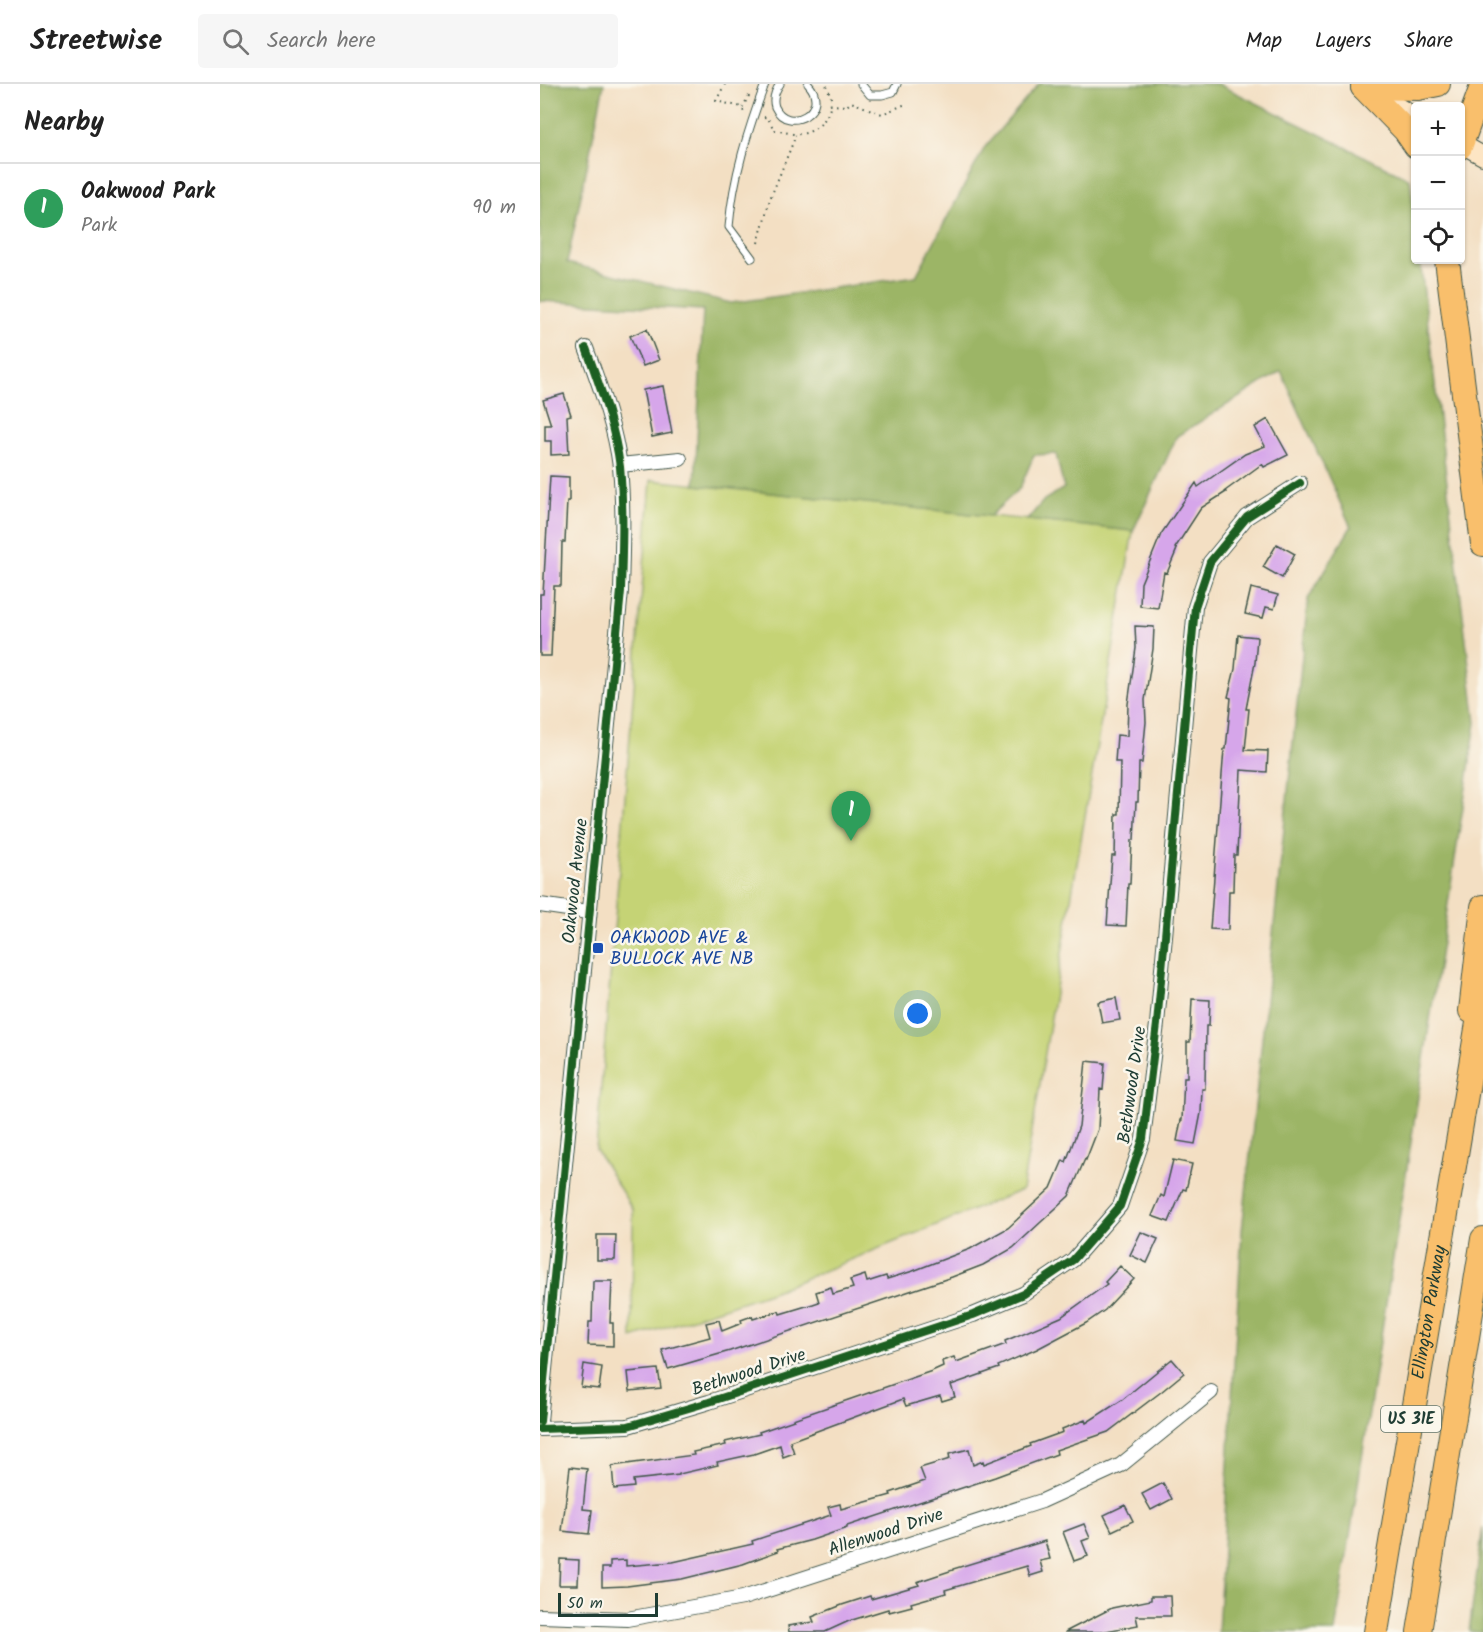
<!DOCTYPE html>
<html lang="en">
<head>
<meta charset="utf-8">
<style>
  body { margin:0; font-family:Kalam,sans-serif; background:#f6f6f6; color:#222 }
  .controls { position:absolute; right:18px; top:18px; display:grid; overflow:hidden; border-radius:6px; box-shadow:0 2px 4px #0004 }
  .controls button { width:54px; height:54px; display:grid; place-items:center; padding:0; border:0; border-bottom:2px solid #e0e0e0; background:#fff; color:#222; font:30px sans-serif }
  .scale { position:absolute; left:18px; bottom:15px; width:100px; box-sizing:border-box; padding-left:6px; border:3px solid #1f3d34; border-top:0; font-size:16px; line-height:21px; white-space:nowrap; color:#1f3d34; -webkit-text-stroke:4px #fbf7ec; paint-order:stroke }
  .you { position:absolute; left:378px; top:930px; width:21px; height:21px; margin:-15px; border:4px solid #fff; border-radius:50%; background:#1a73e8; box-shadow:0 0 0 9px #1a73e833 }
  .badge { display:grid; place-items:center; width:39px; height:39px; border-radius:50%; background:#c8321e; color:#fff; font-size:20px; font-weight:700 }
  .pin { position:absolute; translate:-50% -50px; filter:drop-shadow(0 2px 3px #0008) }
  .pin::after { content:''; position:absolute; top:32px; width:21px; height:18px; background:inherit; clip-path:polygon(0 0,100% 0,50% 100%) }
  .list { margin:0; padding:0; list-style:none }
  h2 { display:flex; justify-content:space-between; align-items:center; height:78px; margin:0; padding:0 24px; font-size:26px }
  h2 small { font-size:20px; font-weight:400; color:#767676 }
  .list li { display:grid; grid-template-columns:39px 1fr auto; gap:18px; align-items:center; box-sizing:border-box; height:90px; padding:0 24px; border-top:2px solid #e0e0e0 }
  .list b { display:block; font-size:22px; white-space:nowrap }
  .list p { margin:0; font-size:20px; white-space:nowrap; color:#767676 }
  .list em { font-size:20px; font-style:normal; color:#767676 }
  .icon { flex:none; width:33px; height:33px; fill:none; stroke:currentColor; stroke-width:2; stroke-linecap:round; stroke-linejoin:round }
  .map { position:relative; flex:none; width:943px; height:1548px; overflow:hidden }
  header { display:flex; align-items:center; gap:36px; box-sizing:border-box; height:84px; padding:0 30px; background:#fff; border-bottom:2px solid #e0e0e0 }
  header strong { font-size:28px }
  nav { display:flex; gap:33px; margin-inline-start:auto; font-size:21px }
  .search { width:420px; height:54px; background:#f6f6f6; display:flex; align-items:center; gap:15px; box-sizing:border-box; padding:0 21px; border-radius:6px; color:#767676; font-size:22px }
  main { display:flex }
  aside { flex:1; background:#fff }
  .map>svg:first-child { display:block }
  .green { fill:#c5d375; stroke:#728854; stroke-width:1.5 }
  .forest { fill:#9cb566; stroke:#5e794d; stroke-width:1.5 }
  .building { fill:#d6a6ea }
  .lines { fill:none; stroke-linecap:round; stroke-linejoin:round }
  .lane-casing { stroke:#3f5549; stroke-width:9 }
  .street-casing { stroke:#3f5549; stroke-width:16 }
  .secondary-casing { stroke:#3f5549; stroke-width:20 }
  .highway-casing { stroke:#3f5549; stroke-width:26 }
  .path { stroke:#3f5549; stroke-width:2; stroke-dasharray:1.5 4.5; stroke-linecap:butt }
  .lane { stroke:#fff; stroke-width:7 }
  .street { stroke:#fff; stroke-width:14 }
  .secondary { stroke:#fde5c4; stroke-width:18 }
  .highway { stroke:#f9bf6c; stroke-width:24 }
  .cycleway-casing { stroke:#fbf7ec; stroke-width:11 }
  .cycleway { stroke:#1b5e20; stroke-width:8 }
  .transit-dot { fill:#1a4fb4; stroke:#fbf7ec; stroke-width:2 }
  .labels { text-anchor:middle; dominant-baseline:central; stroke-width:5; stroke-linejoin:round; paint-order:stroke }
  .shield { fill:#fbf7ec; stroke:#61756b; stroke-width:1.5 }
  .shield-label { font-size:16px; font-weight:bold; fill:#1f3d34 }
  .street-label { font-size:18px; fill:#1f3d34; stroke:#fbf7ec }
  .transit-label { font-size:18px; fill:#164399; stroke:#fbf7ec; text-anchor:start }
</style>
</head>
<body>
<header>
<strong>Streetwise</strong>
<div class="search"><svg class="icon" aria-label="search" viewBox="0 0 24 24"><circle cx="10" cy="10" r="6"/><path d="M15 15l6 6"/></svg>Search here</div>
<nav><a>Map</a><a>Layers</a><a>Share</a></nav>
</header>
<main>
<aside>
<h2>Nearby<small></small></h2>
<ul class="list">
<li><span class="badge" style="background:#2e9e5b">1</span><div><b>Oakwood Park</b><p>Park</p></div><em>90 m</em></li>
</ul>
</aside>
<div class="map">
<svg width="943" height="1548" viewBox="0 0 943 1548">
  <rect width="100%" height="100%" fill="#fbf7ec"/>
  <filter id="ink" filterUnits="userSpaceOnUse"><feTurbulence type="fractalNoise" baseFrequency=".0167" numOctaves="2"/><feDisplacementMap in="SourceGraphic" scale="12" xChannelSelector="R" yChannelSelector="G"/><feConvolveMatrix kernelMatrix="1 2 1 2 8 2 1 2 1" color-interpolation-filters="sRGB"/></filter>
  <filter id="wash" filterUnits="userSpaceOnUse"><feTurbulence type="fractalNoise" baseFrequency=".008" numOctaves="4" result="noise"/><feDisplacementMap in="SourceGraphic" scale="24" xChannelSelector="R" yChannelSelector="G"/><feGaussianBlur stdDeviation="1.35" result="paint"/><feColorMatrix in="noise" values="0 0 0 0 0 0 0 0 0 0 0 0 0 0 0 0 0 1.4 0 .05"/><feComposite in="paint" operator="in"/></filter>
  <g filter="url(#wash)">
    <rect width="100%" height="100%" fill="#f3dfc3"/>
    <path class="green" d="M111,396L593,447L482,1106L232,1208L92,1254L93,1126L56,1066Z"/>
    <path class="forest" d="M0,0H64L27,179L191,219L376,192L445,63L499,0H678L870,95L875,142L876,176H880L936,639L795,1548H678L702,1147L768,515L811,443L741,287L637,352L593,447L487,436L504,416L524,404L516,370L494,371L480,404L450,432L155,401L163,226L0,217Z
      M943,1443V1548H929Z"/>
    <g id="blocks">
      <path class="building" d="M107,245L119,276L103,282L90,252Z
        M123,302L132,349L112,353L103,306Z
        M24,310L31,331L27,332L29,370L11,371V357H5V341H11L3,316Z
        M728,335L748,371L724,383L722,380L685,407L686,408L661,424L635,464L637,465L627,489L624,488L618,524L600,522L601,499L621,450L656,399L658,403L705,370L725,362L715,343Z
        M10,392L29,393V417H27L25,458H22L21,502H14L11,572H0V510H3Z
        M737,460L755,470L742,494L723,483Z
        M711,504L738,511L734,525L726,523L723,534L705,530Z
        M595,542L614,543L613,565L605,616L606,638L602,679H599L598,718H596L594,756H592L590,800H588L586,842L567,841L572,772H575L576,730H579L580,678H575L577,651L587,652L588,620L596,564Z
        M698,551L717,553L715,579L706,625H709L705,666L728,667L727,688L701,686L697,771H694L693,807H689L688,846L670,845L684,665H686L691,614L688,613L695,585Z
        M576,914L580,936L562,939L558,918Z
        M652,915L670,916L669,942H666L665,1005H662L661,1029L655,1060L637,1057L641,1036H642L644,994H647V958H650Z
        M546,977L565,979L563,1006L560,1005L558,1045L546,1076L545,1075L529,1112L473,1164L443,1181L412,1193L190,1267L128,1285L122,1266L170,1253L166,1239L179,1236L182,1247L202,1239L201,1236L212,1232L213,1235L239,1227L240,1230L273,1220L279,1218L276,1208L291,1203L293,1210L313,1204L310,1196L325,1191L327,1198L346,1192L347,1195L373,1187L430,1165L468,1144L511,1104L523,1076L526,1078L539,1042Z
        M633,1076L652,1080L646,1106L643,1105L629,1138L612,1132L621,1111L624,1113Z
        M601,1148L618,1155L607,1179L590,1171Z
        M57,1151H76L75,1176H57Z
        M580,1182L594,1195L565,1226L546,1239L497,1265L458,1282L459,1284L411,1301L415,1313L402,1317L400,1312L366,1322L363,1315L250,1357L254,1369L243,1373L240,1361L214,1370L177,1378L178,1381L139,1390V1391L93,1396L94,1403L74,1405L72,1382L154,1371L153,1368L186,1361L185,1358L220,1350L219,1348L254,1336L253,1335L392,1287L403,1282L402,1277L414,1273L416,1278L466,1260L465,1257L521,1233L567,1200L565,1198Z
        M53,1197H72L70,1239H73V1262L48,1261L49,1238H52Z
        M632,1275L644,1289L621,1308L568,1348L516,1366L517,1370L455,1393L307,1442V1444L272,1456L237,1465L238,1467L203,1480L142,1495L87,1502L62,1503V1484H70V1477L86,1476V1482L133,1478L213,1460L212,1457L291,1431L288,1423L300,1420L301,1425L351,1411L350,1409L385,1397L380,1384L410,1375L409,1370L429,1365L433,1381L443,1377L444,1380L491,1362L490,1360L523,1348L522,1345L545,1336L546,1339L582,1316Z
        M44,1280L62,1283L59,1305L41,1303Z
        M118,1285L121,1304L90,1307L88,1288Z
        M30,1383L47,1385L43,1425L52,1426L49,1450L22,1447Z
        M623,1399L632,1415L611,1426L602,1410Z
        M585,1421L593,1437L572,1447L564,1431Z
        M544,1440L550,1454L542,1457L548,1472L534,1477L523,1448Z
        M505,1457L510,1475L500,1477L503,1488L490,1492L487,1482L405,1506L406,1509L371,1519L372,1522L349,1528L348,1525L309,1537L285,1548H249L248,1542L274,1538L272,1533L302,1521L330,1512L331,1515L379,1501L377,1498L413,1486V1485Z
        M20,1475L39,1476L38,1501H19Z
        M611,1512H630L631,1532H596L598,1541L561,1548H525L572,1524L611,1516Z"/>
    </g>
  </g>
  <g filter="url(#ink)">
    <use href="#blocks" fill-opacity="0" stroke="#3f5549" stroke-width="1.5"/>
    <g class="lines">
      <defs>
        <path id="lane" d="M240,0C235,7 232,14 235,23C248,51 292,26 268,0
          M321,0L330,11H342L353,8L357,0
          M212,174L189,143C193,93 208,46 225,0"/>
        <path id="street" d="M80,381L140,375
          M0,821L48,828
          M0,1337L81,507C82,466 84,425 80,383C75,342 60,303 46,264
          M0,1345L88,1342L169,1318L433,1231L483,1210L533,1176L580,1122L603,1055L617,940L655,523L670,478L707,433L760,399
          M0,1532L87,1535L203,1514L502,1417L581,1381L671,1308"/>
        <path id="secondary" d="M840,13L876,33
          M920,59L943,72"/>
        <g id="highway">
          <path d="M823,3L865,46L876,62"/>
          <path d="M823,3L878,4L898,0"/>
          <path d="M920,63L943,0"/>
          <path d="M907,176L943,460"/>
          <path d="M931,927L943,823"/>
          <path id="s1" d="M836,1548L943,909"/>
          <path d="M879,1548L943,1155"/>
        </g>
      </defs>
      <use href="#lane" class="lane-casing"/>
      <use href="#street" class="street-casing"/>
      <use href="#secondary" class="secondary-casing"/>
      <use href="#highway" class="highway-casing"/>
      <path class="path" d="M185,0L176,17L202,23
        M290,21L307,22L311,18L342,30L366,20
        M204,27L201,26L210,10
        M224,33L228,34L234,46C241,47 247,49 254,50C274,52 292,34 291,14C290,9 287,4 286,0
        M218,159L230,115L256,51"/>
      <use href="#lane" class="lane"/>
      <use href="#street" class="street"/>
      <use href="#secondary" class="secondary"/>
      <use href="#highway" class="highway"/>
      <defs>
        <path id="cycleway" d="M0,1337L81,507C82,466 84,425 80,383C75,342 60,303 46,264
          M0,1345L88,1342L169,1318L433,1231L483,1210L533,1176L580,1122L603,1055L617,940L655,523L670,478L707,433L760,399"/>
      </defs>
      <use href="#cycleway" class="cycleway-casing"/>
      <use href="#cycleway" class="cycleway"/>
    </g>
  </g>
  <rect class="transit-dot" x="52" y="858" width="12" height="12" rx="3"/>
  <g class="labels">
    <rect class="shield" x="841" y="1322" width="60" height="26" rx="4.5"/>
    <g class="shield-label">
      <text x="871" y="1335">US 31E</text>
    </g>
    <g class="street-label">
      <text transform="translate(36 797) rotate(-84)">Oakwood Avenue</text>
      <text transform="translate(593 1001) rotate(-82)">Bethwood Drive</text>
      <text stroke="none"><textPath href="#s1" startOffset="324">Ellington Parkway</textPath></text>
      <text transform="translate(209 1289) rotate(-18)">Bethwood Drive</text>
      <text transform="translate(346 1449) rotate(-18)">Allenwood Drive</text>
    </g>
    <g class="transit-label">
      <text x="70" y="854">OAKWOOD AVE &amp;<tspan x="70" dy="21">BULLOCK AVE NB</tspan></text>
    </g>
  </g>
</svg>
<div class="controls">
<button>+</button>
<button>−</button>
<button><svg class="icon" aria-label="locate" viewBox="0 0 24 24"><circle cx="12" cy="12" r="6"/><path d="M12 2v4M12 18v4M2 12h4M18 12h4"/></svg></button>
</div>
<div class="scale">50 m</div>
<div class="you"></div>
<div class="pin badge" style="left:311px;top:757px;background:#2e9e5b">1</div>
</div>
</main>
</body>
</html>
